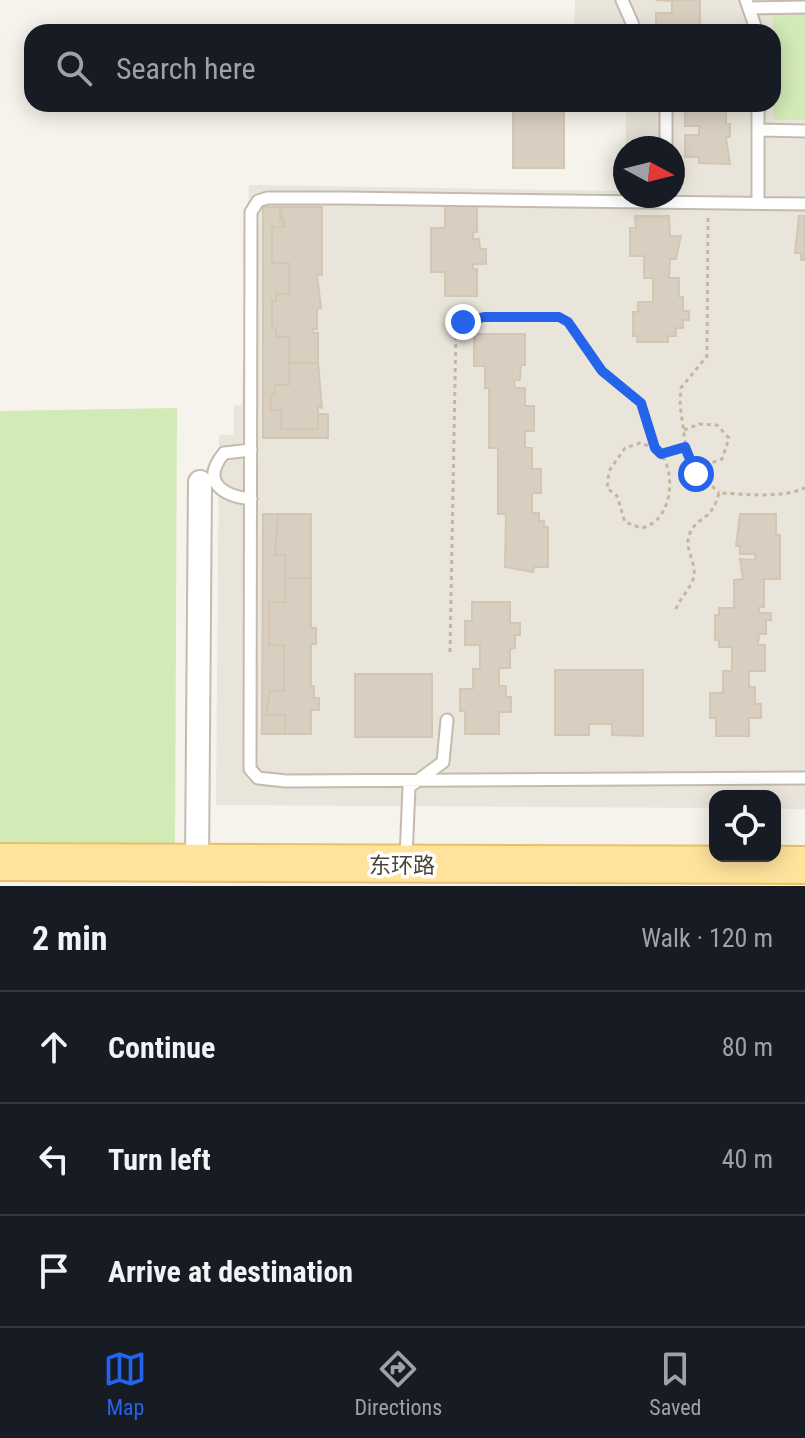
<!DOCTYPE html>
<html lang="en">
<head>
<meta charset="utf-8">
<style>
  body { margin:0; font-family:"Roboto Condensed","Noto Sans SC",sans-serif; background:#242831; color:#f1f3f6 }
  .controls { position:absolute; right:24px; bottom:24px; display:grid; overflow:hidden; border-radius:16px; box-shadow:0 4px 20px #0003 }
  .controls button { width:72px; height:72px; display:grid; place-items:center; padding:0; border:0; border-bottom:2px solid #363941; background:#171b24; color:#f1f3f6; font:40px sans-serif }
  .compass { position:absolute; left:613px; top:136px; width:72px; height:72px; border-radius:50%; background:#171b24; box-shadow:0 4px 20px #0003; rotate:97deg }
  .stop { position:absolute; width:24px; height:24px; margin:-18px; border:6px solid #2563eb; border-radius:50%; background:#fff }
  .stop.end { background:#2563eb; border-color:#fff; box-shadow:0 2px 8px #0008 }
  .list { margin:0; padding:0; list-style:none }
  h2 { display:flex; justify-content:space-between; align-items:center; height:104px; margin:0; padding:0 32px; font-size:34px }
  h2 small { font-size:26px; font-weight:400; color:#9ea1a6 }
  .list li { display:grid; grid-template-columns:52px 1fr auto; gap:24px; align-items:center; box-sizing:border-box; height:112px; padding:0 32px; border-top:2px solid #363941 }
  .list b { display:block; font-size:30px; white-space:nowrap }
  .list em { font-size:26px; font-style:normal; color:#9ea1a6 }
  .icon { flex:none; width:44px; height:44px; fill:none; stroke:currentColor; stroke-width:2; stroke-linecap:round; stroke-linejoin:round }
  .map { position:relative; flex:none; width:805px; height:886px; overflow:hidden }
  .search { position:absolute; background:#171b24; box-shadow:0 4px 20px #0003; left:24px; right:24px; top:24px; height:88px; display:flex; align-items:center; gap:20px; box-sizing:border-box; padding:0 28px; border-radius:24px; color:#9ea1a6; font-size:30px }
  .sheet { height:440px; background:#171b24 }
  nav { display:flex; justify-content:space-around; align-items:center; box-sizing:border-box; height:112px; border-top:2px solid #363941; background:#171b24; font-size:22px; color:#9ea1a6 }
  nav a { display:grid; justify-items:center; gap:4px }
  nav .on { color:#2563eb }
  .map>svg:first-child { display:block }
  .residential { fill:#eae5da }
  .green { fill:#d2eab5 }
  .building { fill:#d8cfc1; stroke:#d3c7b4; stroke-width:2 }
  .lines { fill:none; stroke-linecap:round; stroke-linejoin:round }
  .service-casing { stroke:#c2bbae; stroke-width:15 }
  .minor-casing { stroke:#c2bbae; stroke-width:26 }
  .primary-casing { stroke:#e6c16a; stroke-width:40 }
  .path { stroke:#c4b79f; stroke-width:3; stroke-dasharray:4 4; stroke-linecap:butt }
  .service { stroke:#fff; stroke-width:11 }
  .minor { stroke:#fff; stroke-width:22 }
  .primary { stroke:#ffe39c; stroke-width:36 }
  .route { stroke:#2563eb; stroke-width:10 }
  .labels { text-anchor:middle; dominant-baseline:central; stroke-width:7; stroke-linejoin:round; paint-order:stroke }
  .street-label { font-size:22px; fill:#4b4439; stroke:#fff }
</style>
</head>
<body>
<div class="map">
<svg width="805" height="886" viewBox="0 0 805 886">
  <rect width="100%" height="100%" fill="#f6f3ec"/>
  <path class="residential" d="M575,0H805V809H775V796H715V808L216,805L219,435H234V406L242,405L249,185L625,191V196H673V148H626V104H773V32H626V28L574,27Z"/>
  <path class="green" d="M773,15H805V120H773Z
    M177,408L175,846L0,845V411Z"/>
  <path class="building" d="M656,0H700V32H656V13H672V1Z
    M513,104H564V168H513Z
    M685,104H731L726,106V124H730V137H726L730,164L699,163V157H685V135H699V126H685Z
    M445,206H477V232H473V239H479L480,249H486V264H473V269H477V296H445V272H431V228H445Z
    M263,207H280V219H284V227H272V263H289V294H276V301H272V328L276,329V337H289V385H275V394L271,395V410H281V429H318V414H328V438H263Z
    M280,207H322V275H317L321,308L317,309V329H312L313,333H318V363H289V337H276V329L272,328V301H276V294H289V263H272V227H284Z
    M635,216H669L670,236H681L676,259H670L669,278H679V297H683V311H689V320H683V328H676V336H668V342H637L638,336H633V312H638V302H653V278H644V256H630V228H636Z
    M799,216H805V260H801V253H795Z
    M474,334H525V365H521L520,380H514L515,388H525V406H534V431H525V448H532V469H541V493H532V513H539V521H544V527H548V567H534L533,572L505,567L506,514H498V448H489V388H485V366H474Z
    M289,363H318L322,408L318,407V429H281V410H271V395L275,394V385H289Z
    M263,514H278L275,555H285V602H269V645H284V691H270L266,715H285V734H262Z
    M278,514H311V578H285V555H275Z
    M740,514H776V535H780V579H764V607H759V613H771V620H766V634H759L758,645H765V671H749V687H755V704H761V718H749V736H716V718H710V693H723V671H732V647H719V640H715V615H719V608H734V580L743,579L740,559L755,560V554H740V546H736Z
    M285,578H311V628H316V644H311V686H314V698H319V710H311V734H285V715H266L270,691H284V645H269V602H285Z
    M472,602H510V623H520V635H515V648L510,649V668H499V686H506V697H511V712H499V734H465V711H460V689H473V669H480V645H465V621H472Z
    M555,670H643V736L612,735V724H589V735H555Z
    M355,674H432V737H355Z"/>
  <g class="lines">
    <defs>
      <path id="service" d="M622,0L636,32
        M746,0L757,32
        M750,8L805,7
        M758,130L805,131
        M666,148V104
        M758,203V104
        M805,204L343,198H267L258,201L251,212L250,769L258,778L286,781L805,778
        M251,499C223,496 200,482 224,453L251,450
        M406,858L409,787L443,762L447,720"/>
      <path id="minor" d="M197,864L200,482"/>
      <path id="primary" d="M0,862L805,865"/>
    </defs>
    <use href="#service" class="service-casing"/>
    <use href="#minor" class="minor-casing"/>
    <use href="#primary" class="primary-casing"/>
    <path class="path" d="M708,218L707,356L681,388L680,405L688,462L719,493
      M684,430L699,424L717,425L729,438L722,459L714,462L689,460
      M662,453L685,447
      M676,609C680,598 692,587 694,576C696,560 683,548 690,533C698,515 711,523 719,493C746,494 779,499 805,488
      M450,652L456,328C469,316 554,310 568,322C583,335 589,357 603,371C615,382 631,389 641,403C649,414 649,430 653,443C656,451 663,455 666,463C675,486 668,523 641,528L625,522L617,496L607,488L609,471L625,448L640,443L655,448"/>
    <use href="#service" class="service"/>
    <use href="#minor" class="minor"/>
    <use href="#primary" class="primary"/>
  </g>
  <g class="lines">
    <path class="route" d="M463,322L484,317H559L568,322L602,371L641,403L655,448L661,454L685,447L696,474"/>
  </g>
  <g class="labels">
    <g class="street-label">
      <text x="402" y="865">东环路</text>
    </g>
  </g>
</svg>
<div class="controls">
<button><svg class="icon" aria-label="locate" viewBox="0 0 24 24"><circle cx="12" cy="12" r="6"/><path d="M12 2v4M12 18v4M2 12h4M18 12h4"/></svg></button>
</div>
<svg class="compass" viewBox="-18 -18 36 36"><path d="M0-13l5 13h-10z" fill="#e53935"/><path d="M0 13l5-13h-10z" fill="#9ea1a6"/></svg>
<div class="stop" style="left:696px;top:474px"></div>
<div class="stop end" style="left:463px;top:322px"></div>
<div class="search"><svg class="icon" aria-label="search" viewBox="0 0 24 24"><circle cx="10" cy="10" r="6"/><path d="M15 15l6 6"/></svg>Search here</div>
</div>
<section class="sheet">
<h2>2 min<small>Walk · 120 m</small></h2>
<ul class="list">
<li><svg class="icon" aria-label="ahead" viewBox="0 0 24 24"><path d="M12 20V5M6 11l6-6 6 6"/></svg><div><b>Continue</b></div><em>80 m</em></li>
<li><svg class="icon" aria-label="left" viewBox="0 0 24 24"><path d="M17 20v-9H6M10 6l-5 5 5 5"/></svg><div><b>Turn left</b></div><em>40 m</em></li>
<li><svg class="icon" aria-label="arrive" viewBox="0 0 24 24"><path d="M6 21V4h12l-3 4 3 4H6"/></svg><div><b>Arrive at destination</b></div></li>
</ul>
</section>
<nav>
<a class="on"><svg class="icon" aria-label="map" viewBox="0 0 24 24"><path d="M3 6l6-2 6 2 6-2v14l-6 2-6-2-6 2zM9 4v14M15 6v14"/></svg>Map</a>
<a><svg class="icon" aria-label="directions" viewBox="0 0 24 24"><path d="M12 3l9 9-9 9-9-9zM9 14v-3h6M13 9l2 2-2 2"/></svg>Directions</a>
<a><svg class="icon" aria-label="saved" viewBox="0 0 24 24"><path d="M7 4h10v16l-5-4-5 4z"/></svg>Saved</a>
</nav>
</body>
</html>
